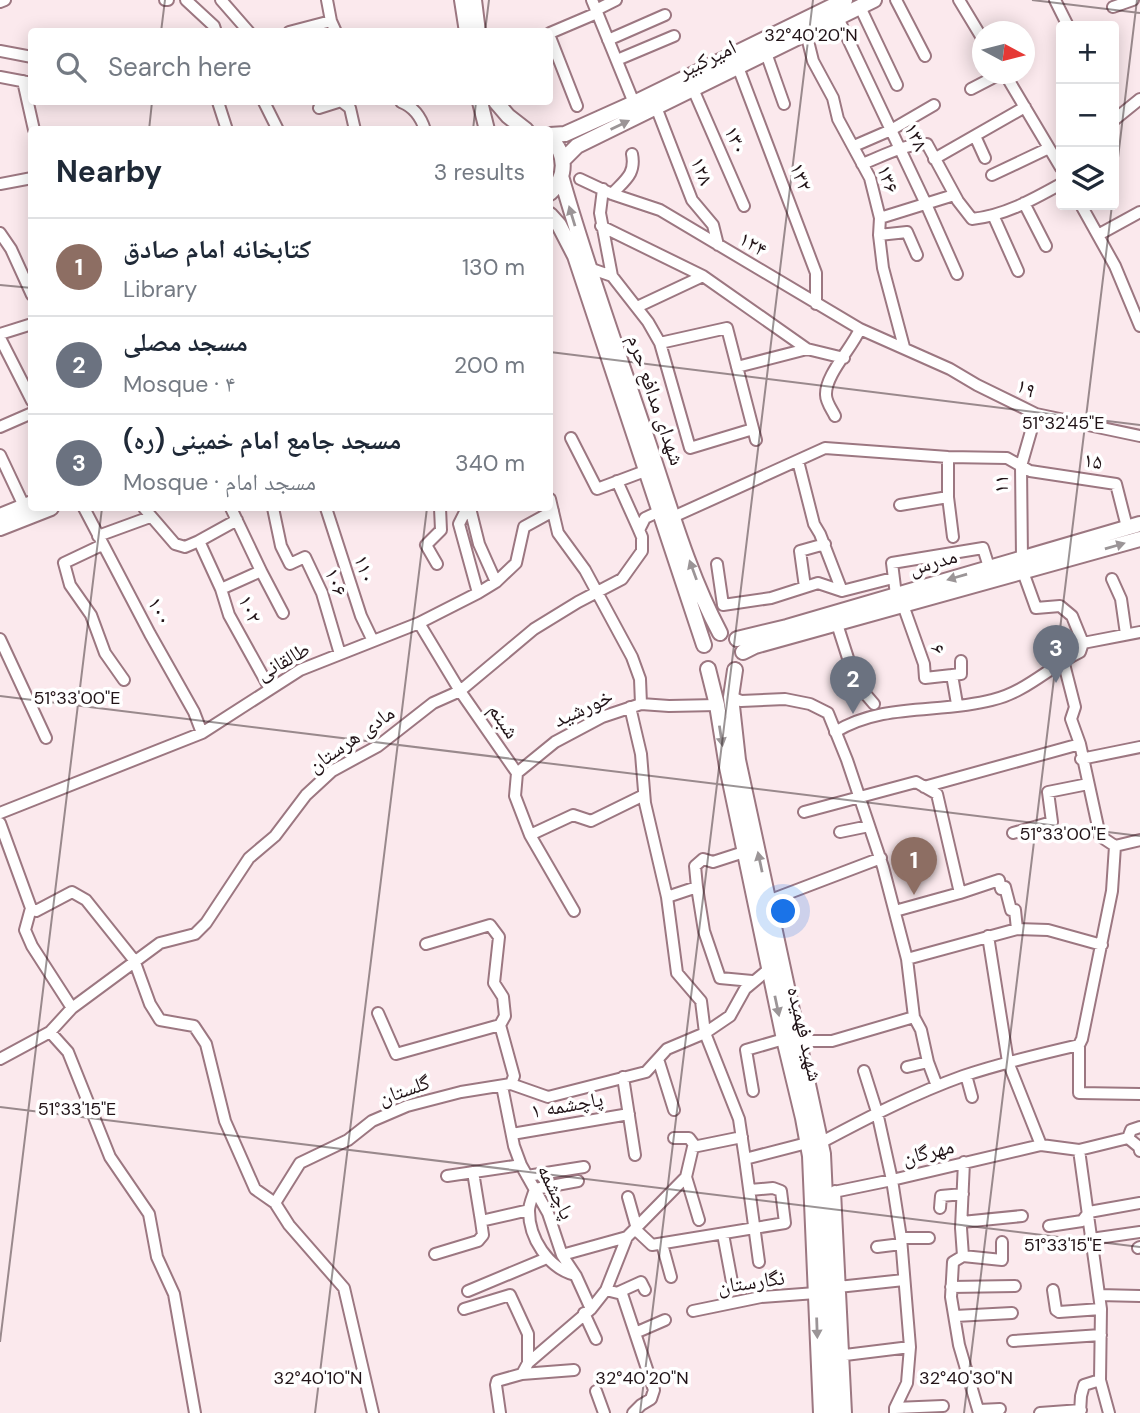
<!DOCTYPE html>
<html lang="en">
<head>
<meta charset="utf-8">
<style>
  body { margin:0; font-family:"DM Sans","Noto Naskh Arabic",sans-serif; background:#f6f6f7; color:#1f2937 }
  .controls { position:absolute; right:21px; top:21px; display:grid; overflow:hidden; border-radius:7px; box-shadow:0 4px 18px #0003 }
  .controls button { width:63px; height:63px; display:grid; place-items:center; padding:0; border:0; border-bottom:2px solid #e0e1e3; background:#fff; color:#1f2937; font:35px sans-serif }
  .compass { position:absolute; left:972px; top:21px; width:63px; height:63px; border-radius:50%; background:#fff; box-shadow:0 4px 18px #0003; rotate:97deg }
  .you { position:absolute; left:784px; top:912px; width:24px; height:24px; margin:-18px; border:5px solid #fff; border-radius:50%; background:#1a73e8; box-shadow:0 0 0 10px #1a73e833 }
  .badge { display:grid; place-items:center; width:46px; height:46px; border-radius:50%; background:#2563eb; color:#fff; font-size:23px; font-weight:700 }
  .pin { position:absolute; translate:-50% -58px; filter:drop-shadow(0 2px 4px #0008) }
  .pin::after { content:''; position:absolute; top:37px; width:24px; height:21px; background:inherit; clip-path:polygon(0 0,100% 0,50% 100%) }
  .list { margin:0; padding:0; list-style:none }
  h2 { display:flex; justify-content:space-between; align-items:center; height:91px; margin:0; padding:0 28px; font-size:30px }
  h2 small { font-size:23px; font-weight:400; color:#747a83 }
  .list li { display:grid; grid-template-columns:46px 1fr auto; gap:21px; align-items:center; box-sizing:border-box; height:98px; padding:0 28px; border-top:2px solid #e0e1e3 }
  .list b { display:block; font-size:26px; white-space:nowrap }
  .list p { margin:0; font-size:23px; white-space:nowrap; color:#747a83 }
  .list em { font-size:23px; font-style:normal; color:#747a83 }
  .icon { flex:none; width:38px; height:38px; fill:none; stroke:currentColor; stroke-width:2; stroke-linecap:round; stroke-linejoin:round }
  .map { position:relative; flex:none; width:1140px; height:1413px; overflow:hidden }
  .search { position:absolute; background:#fff; box-shadow:0 4px 18px #0003; left:28px; top:28px; width:525px; height:77px; display:flex; align-items:center; gap:18px; box-sizing:border-box; padding:0 24px; border-radius:7px; color:#747a83; font-size:26px }
  .panel { position:absolute; background:#fff; box-shadow:0 4px 18px #0003; left:28px; top:126px; width:525px; height:385px; border-radius:7px }
  .map>svg:first-child { display:block }
  .lines { fill:none; stroke-linecap:round; stroke-linejoin:round }
  .minor-casing { stroke:#9c7781; stroke-width:14 }
  .major-casing { stroke:#9c7781; stroke-width:18 }
  .minor { stroke:#fff; stroke-width:10 }
  .major { stroke:#fff; stroke-width:14 }
  .oneway { fill:#9b9597 }
  .ticks { fill:none; stroke:#211317; stroke-width:2; stroke-opacity:0.45 }
  .labels { text-anchor:middle; dominant-baseline:central; stroke-width:7; stroke-linejoin:round; paint-order:stroke }
  .street-label { font-size:21px; fill:#211317; stroke:#fff }
  .ticks-label { font-size:18px; text-anchor:middle; fill:#211317; stroke:#fff; stroke-width:7; stroke-linejoin:round; paint-order:stroke }
</style>
</head>
<body>
<div class="map">
<svg width="1140" height="1413" viewBox="0 0 1140 1413">
  <rect width="100%" height="100%" fill="#fbe9ed"/>
  <g class="lines">
    <defs>
      <path id="minor" d="M165,0H168
        M186,0L214,26L216,32
        M221,0L249,32
        M327,0L331,21
        M592,0L634,103
        M896,0L925,56
        M959,0L982,38
        M1055,0L1068,26
        M0,2L5,0
        M860,7L897,85
        M1113,7L1133,0
        M596,10L616,0
        M838,18L926,204L957,274
        M289,32L331,21L336,32
        M550,33L597,13
        M806,33L813,61L833,98L838,119L870,178L880,218L879,235L883,268L904,347
        M550,37L577,106
        M608,40L665,15
        M0,51L32,57
        M766,53L784,104
        M617,60L674,36
        M738,67L816,273V304
        M1005,74L1061,168
        M0,77L32,83
        M23,81L34,130
        M693,89L744,206
        M971,89L1000,74
        M218,102L227,130
        M264,102L278,130
        M342,102L350,108L355,130
        M401,102C414,107 421,117 425,130
        M656,107L692,200L713,225L718,245
        M319,108L338,102
        M1114,120L1140,99
        M975,136L985,158
        M854,146L891,130L934,105
        M934,159L1025,107
        M862,164C883,156 904,144 927,144L958,201L972,219C1004,216 1034,199 1061,184
        M992,175L1049,148
        M580,179L612,194L660,210L860,329L950,369L977,385L1036,414L1140,436
        M0,184L32,178
        M603,189L600,213L612,276
        M612,194C625,180 636,174 632,154
        M1024,203L1046,246
        M1081,205L1115,266L1140,326
        M993,215L1018,271
        M880,218L954,195
        M601,226L703,276L807,349L844,358
        M0,233L11,249L32,295
        M879,235L907,232L917,255
        M1098,235L1140,212
        M589,268L612,276L648,322L660,343L690,448L753,429
        M637,307L703,276
        M0,334L32,324
        M0,338L32,401
        M660,343L727,328L756,440
        M737,367L807,349
        M835,416C832,410 826,402 826,395C825,375 852,348 860,329
        M0,427L32,413
        M571,438L597,489L645,471
        M0,455L24,506
        M948,457V497L953,537
        M798,461L814,524L820,534L842,591
        M617,481L639,530
        M550,499L558,533L585,570L632,657L640,679L641,704
        M900,505L948,497
        M84,508L150,634L194,712L202,733
        M144,508L175,544L185,547L199,541L221,589L229,615L270,689
        M231,508L261,571
        M273,508L281,546L290,564L305,557L322,593L340,654
        M326,508L361,616L373,641
        M467,508L459,524L478,593
        M470,508L479,544L496,582
        M673,517L825,448L948,457L1007,458L1030,471L1116,484L1127,527
        M98,536L150,517
        M199,541L237,520
        M102,545L64,563L70,585L91,615L105,653L124,680
        M1022,558L1021,466L1036,414
        M437,564L426,545L441,530L440,508
        M717,564L723,605L771,598L818,583L842,591L893,578
        M1023,572L1036,608L1060,606L1072,616L1083,643
        M1112,579L1121,599L1126,634
        M805,587L800,551L825,544
        M221,589L261,571L283,613
        M896,595L892,563L983,548L989,567
        M903,605L924,664L925,678L961,674V661
        M419,623L460,691L517,773
        M837,624L856,683L874,704
        M0,639L46,738
        M1083,643L1140,632
        M952,675L957,704
        M731,697L741,701L785,699L810,704L828,713L847,760L883,867L907,959L914,1017L921,1030L928,1062L937,1086
        M630,707L641,754L645,803L667,897L677,973L701,1001L705,1033L739,1119L745,1159L807,1143
        M835,732C885,702 939,714 992,700C1026,692 1049,667 1080,652L1083,643
        M1081,759L1140,747
        M517,773L555,742L602,717L641,704L669,706L717,705
        M517,773L515,796L530,835L574,911
        M924,787L1080,744
        M804,812L916,782L937,794L960,893L895,911
        M0,813L202,733L300,670L419,623L478,593L496,582L516,563L524,527L553,511
        M0,823L31,908L36,911L72,892L86,900L134,960L150,1004L160,1020L194,1026L206,1044L225,1121L255,1189L275,1203
        M840,832L869,826
        M1013,833L1052,822L1048,792L1088,784
        M530,835L573,815L591,821L644,795
        M1115,846L1140,840
        M697,887L704,931L720,978L752,981
        M960,893L999,880L1001,889L1005,887L1011,910H1015L1017,929
        M667,897L697,887L695,866L703,859L713,862L744,852
        M768,901L881,858
        M31,908L25,930L32,946L72,1008
        M988,936L1008,1062L1041,1145L1079,1150L1101,1309L1100,1380L1109,1413
        M426,944L490,925L499,937L494,983L503,997L505,1016L500,1025L514,1076L511,1084
        M907,959L1017,929L1048,930L1102,945
        M378,1013L396,1054L500,1025
        M50,1032L68,1052L110,1157L149,1214L157,1257L174,1294L195,1413
        M797,1041H832L914,1017
        M1079,1045V1093L1140,1094
        M0,1059L50,1032L72,1008L160,943L195,934L206,923L249,858L275,836L306,795L332,771L378,746L433,703L460,691L534,629L578,602L622,579L642,551V537L639,530L645,518L658,512
        M658,1059L674,1110
        M907,1067L928,1062
        M864,1071L877,1112L892,1180L901,1238L910,1347L907,1383L895,1408V1413
        M966,1075L972,1097
        M623,1077L635,1155
        M502,1086L514,1146L521,1165L548,1213L562,1255L576,1276L591,1309
        M753,1091L746,1050L784,1039
        M512,1134L629,1114
        M674,1138H689L695,1146
        M1128,1138L1139,1147L1140,1151
        M820,1143C867,1118 913,1094 963,1076C1001,1063 1040,1054 1079,1045L1082,1039L1112,891L1115,846L1100,836L1080,744L1071,719L1075,707L1063,660
        M1079,1150L1128,1138L1131,1130L1140,1127
        M745,1159L759,1262
        M964,1162L961,1228L963,1256L953,1262L951,1297L959,1345L979,1413
        M473,1172L481,1221L529,1210
        M447,1176L521,1165
        M527,1176L584,1167
        M686,1177L699,1220
        M835,1191L846,1413
        M824,1194L892,1180L1041,1145
        M628,1197L637,1229
        M940,1208L941,1196L963,1194
        M962,1222L1022,1216
        M1049,1226L1082,1221L1089,1212L1140,1203
        M636,1230L652,1245L785,1223L781,1191L773,1188L750,1190
        M723,1234L732,1282
        M901,1238H929
        M1091,1239L1140,1232
        M662,1244L671,1277
        M877,1247L901,1244
        M1138,1248L1140,1247
        M435,1254L478,1241L483,1235L481,1221
        M562,1255L627,1237
        M963,1256L1002,1260V1242
        M575,1275C548,1268 529,1238 529,1211C529,1204 533,1196 535,1189L578,1181
        M838,1287L904,1280
        M951,1287L1015,1286
        M606,1290L622,1294L654,1390L651,1399L641,1405L633,1413
        M1053,1290L1056,1310L1059,1312L1101,1309
        M468,1291L547,1258
        M619,1292L641,1282L645,1290
        M1099,1295L1140,1296
        M464,1309L510,1295L528,1334V1363
        M693,1311L761,1297L816,1293
        M584,1313L596,1339
        M955,1316L1012,1313
        M635,1333L665,1320
        M1013,1341L1101,1335
        M837,1356L910,1347
        M522,1374L528,1363L591,1309L606,1290L627,1237L686,1177L693,1147L742,1137
        M596,1391L604,1413
        M895,1408L943,1406
        M979,1410L1000,1409
        M373,1413L344,1288L289,1225L275,1203L300,1163L348,1140L372,1121L407,1106L461,1092L511,1084L548,1097L646,1072L667,1049L705,1033L730,1016L745,989L769,969
        M500,1413L496,1385L497,1381L522,1374L574,1370
        M1040,1413L1081,1410
        M1080,1413L1081,1396L1084,1385L1100,1380"/>
      <path id="major" d="M462,0L467,32
        M474,0L478,32
        M480,102L487,130
        M496,102L508,116L526,130
        M550,135L565,134L634,103L845,0
        M550,138C567,154 567,177 550,193
        M563,160L577,146L874,0
        M561,176C586,265 618,352 647,439C669,504 688,573 720,633
        M550,215L559,225L575,256L704,645
        M0,516L32,503
        M0,528L51,508
        M737,639L787,627L1140,524
        M743,652L755,646L1140,539
        M708,669L717,705L727,767L784,1039L803,1118L810,1156L821,1413
        M735,670L731,697L738,760L823,1154L835,1413"/>
    </defs>
    <use href="#minor" class="minor-casing"/>
    <use href="#major" class="major-casing"/>
    <use href="#minor" class="minor"/>
    <use href="#major" class="major"/>
  </g>
  <defs><path id="oneway-solid" d="M-6-.8H1V-3.2L6.5 0L1 3.2V.8H-6Z" transform="scale(1.75)"/></defs>
  <g class="oneway">
    <use href="#oneway-solid" transform="translate(620 125) rotate(-26)"/>
    <use href="#oneway-solid" transform="translate(572 216) rotate(-107)"/>
    <use href="#oneway-solid" transform="translate(1115 546) rotate(-16)"/>
    <use href="#oneway-solid" transform="translate(693 570) rotate(-110)"/>
    <use href="#oneway-solid" transform="translate(957 577) rotate(164)"/>
    <use href="#oneway-solid" transform="translate(721 736) rotate(81)"/>
    <use href="#oneway-solid" transform="translate(760 862) rotate(-102)"/>
    <use href="#oneway-solid" transform="translate(777 1006) rotate(78)"/>
    <use href="#oneway-solid" transform="translate(817 1328) rotate(88)"/>
  </g>
  <path class="ticks" d="M1032,0L1140,13M161,32L165,0M485,32L489,0M149,130L152,102M473,130L476,102M1114,191L1137,0M0,285L32,288M550,352L1140,425M0,696L1140,836M0,1107L1140,1247M0,1342L102,508M315,1413L427,508M640,1413L813,0M964,1413L1112,205"/>
  <g class="labels">
    <g class="street-label">
      <text transform="translate(707 59) rotate(-26)">امیرکبیر</text>
      <text transform="translate(916 137) rotate(64)">۱۳۸</text>
      <text transform="translate(736 140) rotate(66)">۱۳۰</text>
      <text transform="translate(702 171) rotate(68)">۱۲۸</text>
      <text transform="translate(801 177) rotate(69)">۱۳۲</text>
      <text transform="translate(888 179) rotate(71)">۱۳۶</text>
      <text transform="translate(753 244) rotate(31)">۱۲۴</text>
      <text transform="translate(1026 388) rotate(26)">۱۹</text>
      <text transform="translate(656 400) rotate(71)">شهدای مدافع حرم</text>
      <text transform="translate(1093 461) rotate(8)">۱۵</text>
      <text transform="translate(1001 484) rotate(-88)">۱۱</text>
      <text transform="translate(933 562) rotate(-16)">مدرس</text>
      <text transform="translate(365 569) rotate(71)">۱۱۰</text>
      <text transform="translate(336 582) rotate(68)">۱۰۶</text>
      <text transform="translate(250 609) rotate(66)">۱۰۲</text>
      <text transform="translate(160 611) rotate(61)">۱۰۰</text>
      <text transform="translate(938 649) rotate(72)">۶</text>
      <text transform="translate(283 661) rotate(-29)">طالقانی</text>
      <text transform="translate(583 708) rotate(-25)">خورشید</text>
      <text transform="translate(504 721) rotate(56)">شبنم</text>
      <text transform="translate(351 739) rotate(-35)">مادی هرستان</text>
      <text transform="translate(805 1034) rotate(77)">شهید فهمیده</text>
      <text transform="translate(404 1090) rotate(-19)">گلستان</text>
      <text transform="translate(567 1105) rotate(-10)">پاچشمه ۱</text>
      <text transform="translate(928 1152) rotate(-14)">مهرگان</text>
      <text transform="translate(556 1192) rotate(64)">پاچشمه</text>
      <text transform="translate(751 1282) rotate(-8)">نگارستان</text>
    </g>
  </g>
  <g class="ticks-label">
    <text x="811" y="41">32°40'20"N</text>
    <text x="1063" y="429">51°32'45"E</text>
    <text x="77" y="704">51°33'00"E</text>
    <text x="1063" y="840">51°33'00"E</text>
    <text x="77" y="1115">51°33'15"E</text>
    <text x="1063" y="1251">51°33'15"E</text>
    <text x="318" y="1384">32°40'10"N</text>
    <text x="642" y="1384">32°40'20"N</text>
    <text x="966" y="1384">32°40'30"N</text>
  </g>
</svg>
<div class="controls">
<button>+</button>
<button>−</button>
<button><svg class="icon" aria-label="layers" viewBox="0 0 24 24"><path d="M12 4l9 5-9 5-9-5zM3 14l9 5 9-5"/></svg></button>
</div>
<svg class="compass" viewBox="-18 -18 36 36"><path d="M0-13l5 13h-10z" fill="#e53935"/><path d="M0 13l5-13h-10z" fill="#747a83"/></svg>
<div class="you"></div>
<div class="pin badge" style="left:914px;top:895px;background:#8d6e63">1</div>
<div class="pin badge" style="left:853px;top:714px;background:#6b7280">2</div>
<div class="pin badge" style="left:1056px;top:683px;background:#6b7280">3</div>
<div class="search"><svg class="icon" aria-label="search" viewBox="0 0 24 24"><circle cx="10" cy="10" r="6"/><path d="M15 15l6 6"/></svg>Search here</div>
<section class="panel">
<h2>Nearby<small>3 results</small></h2>
<ul class="list">
<li><span class="badge" style="background:#8d6e63">1</span><div><b>کتابخانه امام صادق</b><p>Library</p></div><em>130 m</em></li>
<li><span class="badge" style="background:#6b7280">2</span><div><b>مسجد مصلی</b><p>Mosque · ۴</p></div><em>200 m</em></li>
<li><span class="badge" style="background:#6b7280">3</span><div><b>مسجد جامع امام خمینی (ره)</b><p>Mosque · مسجد امام</p></div><em>340 m</em></li>
</ul>
</section>
</div>
</body>
</html>
